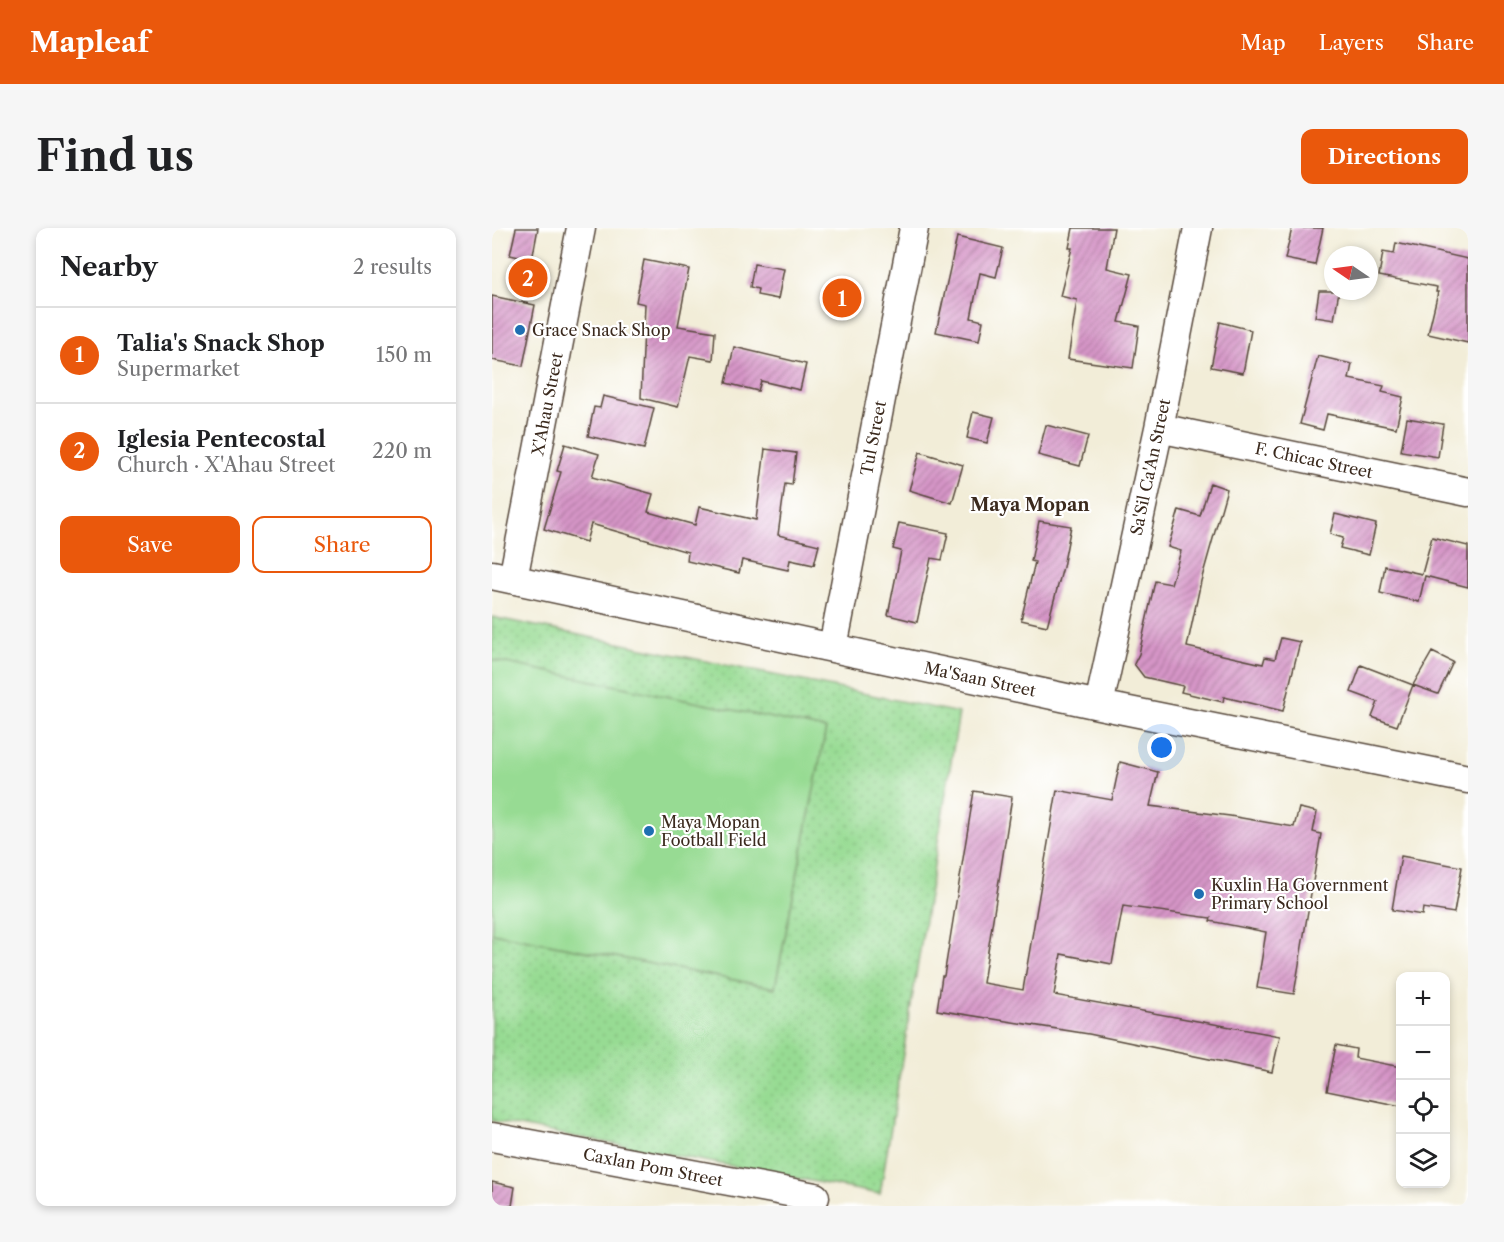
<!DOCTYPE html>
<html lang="en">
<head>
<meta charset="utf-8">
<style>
  body { margin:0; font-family:"Libre Caslon Text",serif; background:#f6f6f6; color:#202124 }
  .controls { position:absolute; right:18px; bottom:18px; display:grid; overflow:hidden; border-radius:12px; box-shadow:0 3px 9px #0003 }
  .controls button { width:54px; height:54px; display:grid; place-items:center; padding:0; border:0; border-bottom:2px solid #e0e0e0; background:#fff; color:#202124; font:30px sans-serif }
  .compass { position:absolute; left:832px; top:18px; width:54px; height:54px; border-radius:50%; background:#fff; box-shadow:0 3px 9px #0003; rotate:283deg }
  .you { position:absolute; left:670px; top:520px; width:21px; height:21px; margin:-15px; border:4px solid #fff; border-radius:50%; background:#1a73e8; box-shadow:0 0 0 9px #1a73e833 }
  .badge { display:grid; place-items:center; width:39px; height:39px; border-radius:50%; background:#ea580c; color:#fff; font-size:20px; font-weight:700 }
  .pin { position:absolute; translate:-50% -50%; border:3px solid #fff; box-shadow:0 2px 6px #0006 }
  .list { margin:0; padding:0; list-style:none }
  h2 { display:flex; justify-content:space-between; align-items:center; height:78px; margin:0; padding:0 24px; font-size:26px }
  h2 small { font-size:20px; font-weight:400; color:#757577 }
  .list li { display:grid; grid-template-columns:39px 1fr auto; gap:18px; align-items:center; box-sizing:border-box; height:96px; padding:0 24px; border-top:2px solid #e0e0e0 }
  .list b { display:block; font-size:22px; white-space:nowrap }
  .list p { margin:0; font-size:20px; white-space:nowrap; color:#757577 }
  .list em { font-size:20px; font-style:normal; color:#757577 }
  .actions { display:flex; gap:12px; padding:18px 24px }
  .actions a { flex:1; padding:14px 0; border:2px solid #ea580c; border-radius:12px; text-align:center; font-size:21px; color:#ea580c }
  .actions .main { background:#ea580c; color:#fff }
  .icon { flex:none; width:33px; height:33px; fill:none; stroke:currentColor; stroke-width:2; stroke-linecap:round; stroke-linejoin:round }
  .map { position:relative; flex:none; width:976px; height:978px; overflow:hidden; border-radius:12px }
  header { display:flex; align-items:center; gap:36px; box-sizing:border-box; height:84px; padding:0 30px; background:#ea580c; color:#fff }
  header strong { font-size:28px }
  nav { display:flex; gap:33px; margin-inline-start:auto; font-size:21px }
  .intro { display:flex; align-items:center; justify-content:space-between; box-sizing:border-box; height:144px; padding:0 36px }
  h1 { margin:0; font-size:42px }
  .button { padding:15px 27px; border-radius:12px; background:#ea580c; color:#fff; font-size:21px; font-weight:700 }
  main { display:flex; gap:36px; padding:0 36px }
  aside { flex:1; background:#fff; border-radius:12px; box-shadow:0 3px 9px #0003 }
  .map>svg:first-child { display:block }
  .grass { fill:#97db93; stroke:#698258; stroke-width:1.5 }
  .park { fill:url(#park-dots); stroke:#698258; stroke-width:1.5 }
  .building { fill:url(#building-hatch) }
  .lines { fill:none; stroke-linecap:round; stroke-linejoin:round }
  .minor-casing { stroke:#56473a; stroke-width:31 }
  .minor { stroke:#fff; stroke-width:28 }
  .poi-dot { fill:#1f6fb2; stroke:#fff; stroke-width:2 }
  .labels { text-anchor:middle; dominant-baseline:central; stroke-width:4.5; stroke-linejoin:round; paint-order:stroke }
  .poi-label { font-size:16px; fill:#3b2a1e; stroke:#fff; text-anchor:start }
  .street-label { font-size:16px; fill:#3b2a1e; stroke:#fff }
  .neighbourhood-label { font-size:18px; font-weight:bold; fill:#3b2a1e; stroke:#fff }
</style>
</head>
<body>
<header>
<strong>Mapleaf</strong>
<nav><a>Map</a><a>Layers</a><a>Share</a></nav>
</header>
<div class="intro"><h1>Find us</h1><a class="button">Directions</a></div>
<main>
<aside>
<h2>Nearby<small>2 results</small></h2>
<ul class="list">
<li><span class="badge">1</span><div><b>Talia's Snack Shop</b><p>Supermarket</p></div><em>150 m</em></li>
<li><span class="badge">2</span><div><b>Iglesia Pentecostal</b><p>Church · X'Ahau Street</p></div><em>220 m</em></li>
</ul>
<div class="actions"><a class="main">Save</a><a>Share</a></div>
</aside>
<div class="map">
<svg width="976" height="978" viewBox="0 0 976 978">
  <defs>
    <pattern id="park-dots" width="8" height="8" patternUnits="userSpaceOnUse" patternTransform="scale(1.5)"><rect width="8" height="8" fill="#97db93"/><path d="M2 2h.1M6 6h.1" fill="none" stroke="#83bc7e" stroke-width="1.8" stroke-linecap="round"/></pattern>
    <pattern id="building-hatch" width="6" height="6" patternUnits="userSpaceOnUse" patternTransform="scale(1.5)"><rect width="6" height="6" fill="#d695c7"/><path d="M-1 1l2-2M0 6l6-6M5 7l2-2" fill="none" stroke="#af7aa1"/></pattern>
  </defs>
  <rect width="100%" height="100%" fill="#fff"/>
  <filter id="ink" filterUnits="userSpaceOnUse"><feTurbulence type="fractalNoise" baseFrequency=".0167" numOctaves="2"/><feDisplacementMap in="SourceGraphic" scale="12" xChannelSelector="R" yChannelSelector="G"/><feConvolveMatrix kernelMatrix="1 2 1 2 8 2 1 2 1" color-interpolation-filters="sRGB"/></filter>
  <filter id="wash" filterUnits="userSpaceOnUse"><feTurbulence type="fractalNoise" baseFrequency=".008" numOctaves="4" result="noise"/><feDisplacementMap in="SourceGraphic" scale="24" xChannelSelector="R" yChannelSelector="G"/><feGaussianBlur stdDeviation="1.35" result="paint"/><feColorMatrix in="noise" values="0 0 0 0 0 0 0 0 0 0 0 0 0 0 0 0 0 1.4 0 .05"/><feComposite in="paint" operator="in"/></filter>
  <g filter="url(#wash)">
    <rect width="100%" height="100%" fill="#f2edd8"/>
    <path class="grass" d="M0,432L334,501L283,760L0,705Z"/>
    <path class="park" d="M0,389L467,485L388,966L0,893V705L283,760L334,501L0,432Z"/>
    <g id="blocks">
      <path class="building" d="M24,0H46L40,32L18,27Z
        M581,0H622L615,40L640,46L627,94L647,98L641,140L576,131L585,72L568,68L580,20H577Z
        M800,0H831L823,37L793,31Z
        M465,9L511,20L504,49L488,45L479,90L491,93L487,113L444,104Z
        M904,15L976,31V115L936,106L946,64H944L945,59L887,48L891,24L902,26Z
        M152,32L197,41L186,98L223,104L221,132L198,128L186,179L149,170L153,76L144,74Z
        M262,36L292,41L286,71L265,67L266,61L258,59Z
        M343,50L364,55L357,82L336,77Z
        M827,63H847L842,92L823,89Z
        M0,68L43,77L31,138L0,132Z
        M728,94L759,102L751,145L719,139Z
        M242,119L314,136L308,162L269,153L266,163L234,155Z
        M826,128L860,136L857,151L892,158L890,164L911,169L904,200L835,186L831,202L808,196Z
        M111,168L162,180L152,221L96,208L102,179L108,180Z
        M481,184L502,189L495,215L475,210Z
        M915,190L951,196L946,229L909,223Z
        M554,197L596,208L588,238L546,227Z
        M73,216L107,226L100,249L161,266L156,284L203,297L207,279L264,292L273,221L304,225L300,257L293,256L286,307L327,317L322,337L298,332L296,342L250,332L247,345L195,333L196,324L99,296L94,314L52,301L69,244L65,243Z
        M428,224L471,237L460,275L417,262Z
        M718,255L735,261L709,353L695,419L771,436L773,429L783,431L789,410L808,414L791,483L732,469L731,474L689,464L691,458L652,449L642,436L647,426L663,353L679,356L689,323L676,319L687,282L708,288Z
        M843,286L884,296L877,327L848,320L851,310L838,306Z
        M547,293L579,298L571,339L555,398L529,392L543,334L539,333Z
        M407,295L456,305L450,332L439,330L425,394L396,387L409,323L401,321Z
        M940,309L976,318V359L933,348L927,374L888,365L893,338L930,346Z
        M940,424L961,434L946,466L921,457Z
        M869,437L921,457L905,498L880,489L886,474L859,464Z
        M628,534L666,544L658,578L738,588L802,599L807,580L825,584L821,604L829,606L802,766L765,760L774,704L718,693L719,690L631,678L620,736L569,726L562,767L788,808L780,844L597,806L445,782L450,748H452L482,563L520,569L491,755L531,762L565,562L620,572Z
        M909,628L970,639L962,685L931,680L930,687L900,682Z
        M844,817L864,821L863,830L909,839V878L835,863Z
        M0,954L23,959L20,978H0Z"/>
    </g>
  </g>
  <g filter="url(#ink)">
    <use href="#blocks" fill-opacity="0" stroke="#56473a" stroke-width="1.5"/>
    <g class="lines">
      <defs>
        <path id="minor" d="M667,200L976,264
          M0,347L607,477L976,551
          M21,351L89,0
          M341,419L422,0
          M607,477L667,200L706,0
          M0,909L323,969"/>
      </defs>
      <use href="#minor" class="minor-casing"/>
      <use href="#minor" class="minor"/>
    </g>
  </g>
  <g class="poi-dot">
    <circle cx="28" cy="102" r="6"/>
    <circle cx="157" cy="603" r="6"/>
    <circle cx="707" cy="666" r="6"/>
  </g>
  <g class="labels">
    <g class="poi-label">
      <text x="40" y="102">Grace Snack Shop</text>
      <text x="169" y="594">Maya Mopan<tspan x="169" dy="18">Football Field</tspan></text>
      <text x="719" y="657">Kuxlin Ha Government<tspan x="719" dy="18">Primary School</tspan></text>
    </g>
    <g class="street-label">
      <text transform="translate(55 176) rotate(-79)">X'Ahau Street</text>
      <text transform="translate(381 210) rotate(-79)">Tul Street</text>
      <text transform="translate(822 232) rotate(12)">F. Chicac Street</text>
      <text transform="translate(658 239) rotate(-78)">Sa'Sil Ca'An Street</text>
      <text transform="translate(488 451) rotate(12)">Ma'Saan Street</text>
      <text transform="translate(161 939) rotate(11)">Caxlan Pom Street</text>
    </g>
    <g class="neighbourhood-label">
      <text x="538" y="277">Maya Mopan</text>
    </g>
  </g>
</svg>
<div class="controls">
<button>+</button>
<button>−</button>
<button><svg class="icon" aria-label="locate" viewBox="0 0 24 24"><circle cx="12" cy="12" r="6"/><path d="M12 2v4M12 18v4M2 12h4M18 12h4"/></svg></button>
<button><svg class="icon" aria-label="layers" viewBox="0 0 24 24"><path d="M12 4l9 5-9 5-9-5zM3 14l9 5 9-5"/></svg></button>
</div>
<svg class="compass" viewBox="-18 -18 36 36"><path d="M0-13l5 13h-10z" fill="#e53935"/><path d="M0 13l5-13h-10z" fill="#757577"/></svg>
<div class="you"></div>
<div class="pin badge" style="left:350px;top:70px">1</div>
<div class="pin badge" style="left:36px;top:50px">2</div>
</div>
</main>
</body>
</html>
